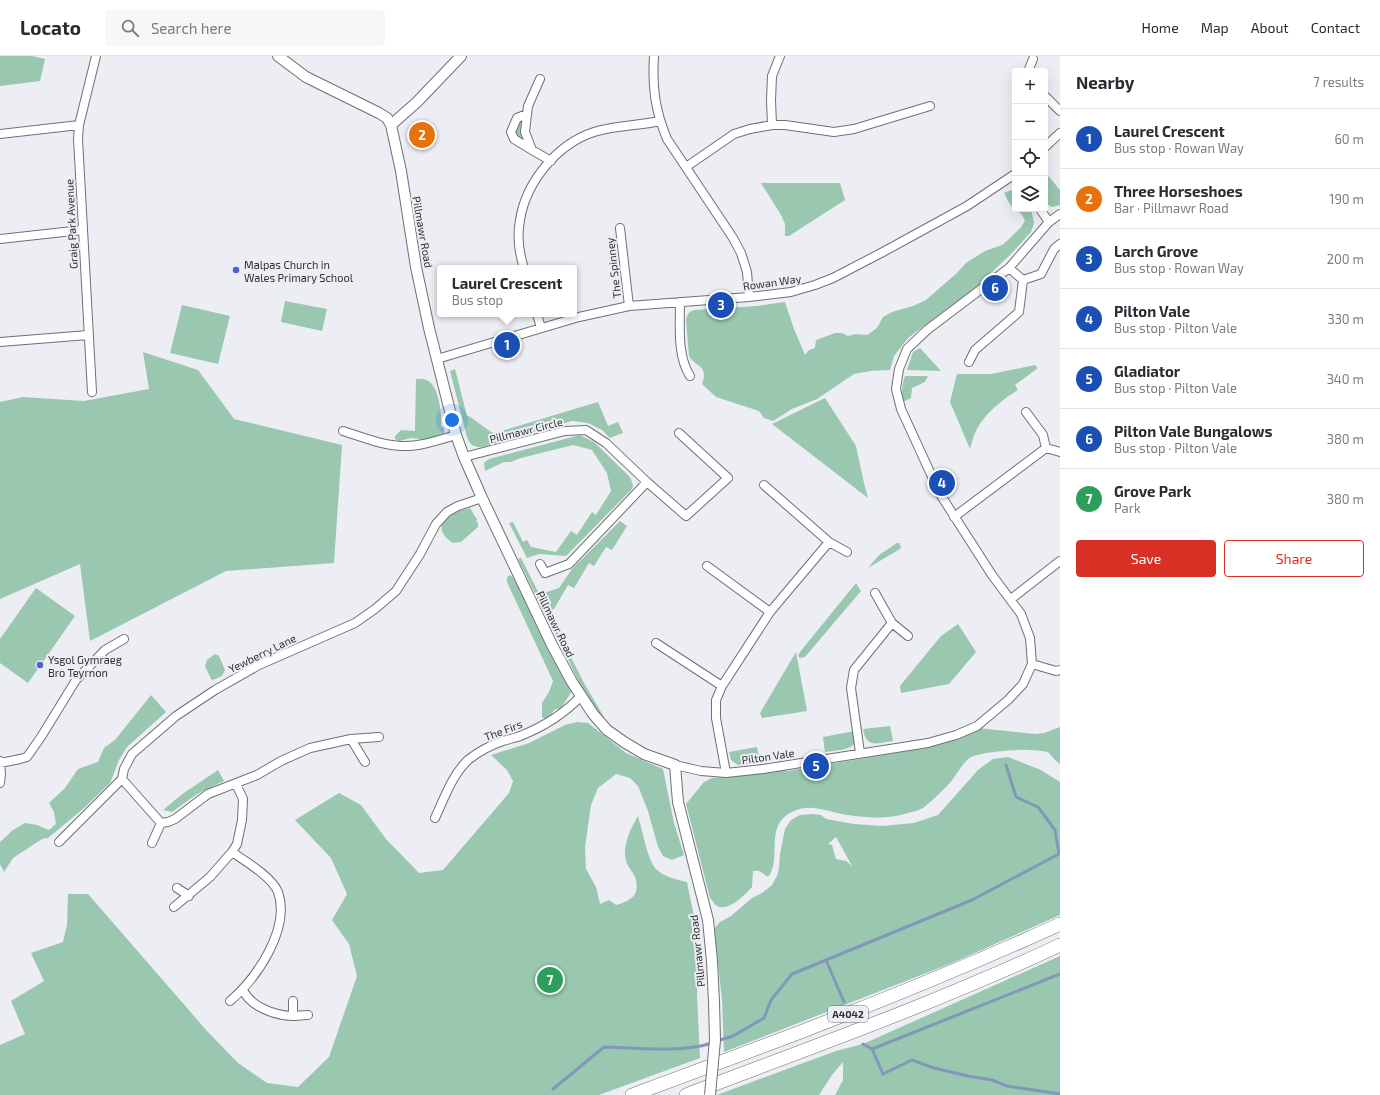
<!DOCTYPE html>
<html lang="en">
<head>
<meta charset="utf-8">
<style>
  body { margin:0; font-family:"Exo 2",sans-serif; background:#f7f7f7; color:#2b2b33 }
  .controls { position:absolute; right:12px; top:12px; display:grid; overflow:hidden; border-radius:4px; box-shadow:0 4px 16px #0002 }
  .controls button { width:36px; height:36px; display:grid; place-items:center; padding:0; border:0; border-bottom:1px solid #e1e1e2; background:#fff; color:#2b2b33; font:20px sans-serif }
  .you { position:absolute; left:452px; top:364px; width:14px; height:14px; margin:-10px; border:3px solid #fff; border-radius:50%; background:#1a73e8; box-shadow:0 0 0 6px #1a73e833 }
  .badge { display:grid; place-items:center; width:26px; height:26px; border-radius:50%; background:#d93025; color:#fff; font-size:13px; font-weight:700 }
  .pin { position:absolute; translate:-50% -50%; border:2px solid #fff; box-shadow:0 1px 4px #0006 }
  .popup { position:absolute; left:437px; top:209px; width:140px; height:52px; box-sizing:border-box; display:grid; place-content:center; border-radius:4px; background:#fff; filter:drop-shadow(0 1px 3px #0005); font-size:13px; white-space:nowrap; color:#7c7c81 }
  .popup b { font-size:15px; color:#2b2b33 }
  .popup::after { content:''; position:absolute; left:50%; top:100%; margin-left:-8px; border:8px solid transparent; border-top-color:#fff }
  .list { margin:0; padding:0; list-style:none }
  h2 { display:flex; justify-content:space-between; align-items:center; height:52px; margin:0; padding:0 16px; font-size:17px }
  h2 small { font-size:13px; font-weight:400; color:#7c7c81 }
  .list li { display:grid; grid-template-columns:26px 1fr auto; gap:12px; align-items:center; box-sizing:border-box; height:60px; padding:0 16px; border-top:1px solid #e1e1e2 }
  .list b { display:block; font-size:15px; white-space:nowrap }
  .list p { margin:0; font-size:13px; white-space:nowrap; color:#7c7c81 }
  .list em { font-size:13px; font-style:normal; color:#7c7c81 }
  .actions { display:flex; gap:8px; padding:12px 16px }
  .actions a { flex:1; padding:9px 0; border:1px solid #d93025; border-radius:4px; text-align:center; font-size:14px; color:#d93025 }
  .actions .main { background:#d93025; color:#fff }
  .icon { flex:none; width:22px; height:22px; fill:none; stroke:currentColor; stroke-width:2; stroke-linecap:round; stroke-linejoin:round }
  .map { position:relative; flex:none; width:1060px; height:1039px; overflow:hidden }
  header { display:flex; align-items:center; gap:24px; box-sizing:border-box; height:56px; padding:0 20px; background:#fff; border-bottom:1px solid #e1e1e2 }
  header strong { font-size:19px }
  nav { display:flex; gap:22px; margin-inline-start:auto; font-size:14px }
  .search { width:280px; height:36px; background:#f7f7f7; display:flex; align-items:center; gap:10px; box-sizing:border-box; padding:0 14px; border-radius:4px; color:#7c7c81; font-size:15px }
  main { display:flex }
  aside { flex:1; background:#fff }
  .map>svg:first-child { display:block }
  .green { fill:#99c7b0; fill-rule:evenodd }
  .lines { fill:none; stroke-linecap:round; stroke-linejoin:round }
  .stream { stroke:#8297b9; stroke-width:3 }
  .minor-casing { stroke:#706f76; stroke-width:10 }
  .tertiary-casing { stroke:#706f76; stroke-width:12 }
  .trunk-casing { stroke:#706f76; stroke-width:14 }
  .minor { stroke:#fff; stroke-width:8 }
  .tertiary { stroke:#fff; stroke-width:10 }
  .trunk { stroke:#fff; stroke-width:13 }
  .tertiary-bridge-casing { stroke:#706f76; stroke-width:12; stroke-linecap:butt }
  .tertiary-bridge { stroke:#fff; stroke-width:10 }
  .poi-dot { fill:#545dd3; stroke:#ededf4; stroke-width:1.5 }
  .labels { text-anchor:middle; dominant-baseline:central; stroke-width:4; stroke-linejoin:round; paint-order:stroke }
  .shield { fill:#ededf4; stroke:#69686c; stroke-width:1 }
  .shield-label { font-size:10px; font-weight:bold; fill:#302f32 }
  .street-label { font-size:11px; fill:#302f32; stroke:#ededf4 }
  .poi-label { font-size:11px; fill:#302f32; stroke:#ededf4; text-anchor:start }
</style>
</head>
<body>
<header>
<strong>Locato</strong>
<div class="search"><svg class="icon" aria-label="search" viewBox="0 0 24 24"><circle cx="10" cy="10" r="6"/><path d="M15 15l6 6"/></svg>Search here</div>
<nav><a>Home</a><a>Map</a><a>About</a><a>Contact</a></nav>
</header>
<main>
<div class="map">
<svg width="1060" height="1039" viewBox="0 0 1060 1039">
  <rect width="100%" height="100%" fill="#ededf4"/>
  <path class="green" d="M0,0H32L45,3L40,25L0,30Z
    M523,62L526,87L517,81L514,78L516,67Z
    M1045,116L1060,134V149L1052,151L1045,147Z
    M761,127H840L845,144L789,180H785V168L781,159Z
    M1012,134L1015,135V153H1031L1034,167L1031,176L1011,198L975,232L908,282L894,300L890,314L870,315L854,318L817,343L792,353L773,365L764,362L759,355L716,341L702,328C709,309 696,312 689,300L686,264C687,258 689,256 694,254L757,250L785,246L794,273L805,299L809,294L815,292L816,284L835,277H842L848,280L856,278L867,279L877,272L883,261L892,256L913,250L926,244L957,217L966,207L985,195L1002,189L1008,184L1021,171L1025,165C1021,155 1019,158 1013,152C1009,148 1007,143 1004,137Z
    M285,245L327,253L322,275L281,266Z
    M182,249L230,260L218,308L170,297Z
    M920,292L941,315L907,314L913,296Z
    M143,296L198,314L234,363L342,389L334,507L226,515L90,585L80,508L0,543V346L23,341L84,345L149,333Z
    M1035,309L1038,312L1015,329L1018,334C1003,343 984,358 976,375C973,380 972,387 970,393L950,346L957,318H991Z
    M455,313L467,360H469L491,376L495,377L598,346L608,370L618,366L623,377L610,382L602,374L588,367L572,365L482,391C473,391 470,389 467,381L451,319L450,315Z
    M905,320H928L925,326L912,332L911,342L903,346C901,337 902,329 905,320Z
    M416,323C421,322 427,323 431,327C439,335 442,359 441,370L444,372V378L442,381L429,384L411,382L399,385L395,383V380L401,374L415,375Z
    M825,342L856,390L864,427L868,442L772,368Z
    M580,379L594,386L630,421L633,429L632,433L566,500L539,498L527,502L509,467L513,466L523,486L527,484L531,491L556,496L571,475L577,479L592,456L596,459L611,435L607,417L592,394L573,389L521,402L510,406H504L485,415L484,407L489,403Z
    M470,452L474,459L477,463L476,465L478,467V471L461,486L453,487C427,470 451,456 470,452Z
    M620,465L627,470L612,494L606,491L594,510L589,507L574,532L568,529L554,553L551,554L544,539V537L559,532L572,513Z
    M897,487H899L901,491L900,493L868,512L879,499Z
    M521,502L584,627L604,661H601L581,630L518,503Z
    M509,519L515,522L572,635L561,652L554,654L549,662H542V647L549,636L553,625L507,526V522Z
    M856,527L861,535L805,601L800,602L798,600L800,596Z
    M36,532L75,560L28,627L0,607V583Z
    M958,568L976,596L949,628L901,637L900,630L941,580Z
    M796,596L807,655L762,662L760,657Z
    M215,598L219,600L225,614L222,620L213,624L211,623L205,610L207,604Z
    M151,639L166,656L127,691L119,704L110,727L84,752L48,782L42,783L13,802L4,816L0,808V786L13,774L25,767L37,769L49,774L56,768L54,756L49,747L65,732L78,713L98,706L104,692L115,684Z
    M577,666L588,667L626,697L663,713L674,767L684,799L672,804L663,800L658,791L648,755L638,730L630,722L616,718L598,732L591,749L585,791L586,813L596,831L600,848L609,844L616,849C631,845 641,839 635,821C632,814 625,809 625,798C625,784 631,772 638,760C642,773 648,805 656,813C664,821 677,824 687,826L698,880L697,940L700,1002L599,1039H0V989L25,978L11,945L44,925L31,897L63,886L67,869L68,838H88L207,975L238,1007L267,1027L298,1031L329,1001L357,920L349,888L332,864L347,838L331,802L295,764L339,737L361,749L386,783L419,817L443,814L509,737L513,725L507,714L491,699L529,687L565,669Z
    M890,670L893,685C878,687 866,693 863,673Z
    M1060,671V708L1055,704L1048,696C1042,695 1036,694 1030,694C1019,693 975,696 968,703C962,709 958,716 953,723C947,731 931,746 923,752C919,754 913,756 908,757C890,763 867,762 848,759C829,757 811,746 792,756C763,770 783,803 768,821L759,815H753L752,831C745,839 728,856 717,850C714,848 712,844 710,842L686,748L704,726L712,722L739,720L782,714L787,715L926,692L960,681L978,672L1035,678L1044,677Z
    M854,675C854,679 856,685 854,688C850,694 832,695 825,696L823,681Z
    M757,691L760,706L738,709L731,704L729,696Z
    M1008,701L1041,714L1060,726V859L952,907L724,996L722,943L714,873L720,866L731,860L752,842L762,837L772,829L777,820L779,812L780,798L785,773L791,764L800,759L813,758L821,759L826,763L854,768L883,770L914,767L938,759L978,714L993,703ZM836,781L852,810L846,805L836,803L832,789L828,788Z
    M218,714L224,725L197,738L172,756L163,754L181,739Z
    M1060,900V1039H835L843,1024V1006L832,1019L819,1039H717L836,995L863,988Z"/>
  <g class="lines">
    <path class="stream" d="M826,904L844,946
      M717,985L733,980L764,962L771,944L792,918L972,844L1059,798L1055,774L1038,751L1016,741L1006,709
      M863,988L872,993L883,1018L912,1004L934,1012L968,1020L992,1024L1007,1030L1060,1038
      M872,993L1060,918
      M553,1033L604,991C636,992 682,997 712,987"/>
    <defs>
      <path id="minor" d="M654,0C652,31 655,54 667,83L733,182L741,197L747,216L749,241
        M1030,15L1029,13L1033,3
        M540,23L528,50L525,76L532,94L551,105
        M1045,40L1060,55
        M527,58L517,62L511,76L514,83L532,94
        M772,69L771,44L772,20L780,0
        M0,78L79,69
        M1045,91L1060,77
        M686,111L734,78L750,73L772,69H785L834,76L854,73L930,50
        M1040,153L1049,166
        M620,172L629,250
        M0,183L82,174
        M524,212C519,197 517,180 520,164C526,126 557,88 594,76C615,69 638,70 660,65
        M1023,224L1041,218L1054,193L1060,188
        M680,246C680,270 677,300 690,320
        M537,258L541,272
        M0,286L88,279
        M437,303L579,261L629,250L749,241L791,236L815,229L833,222L883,196L967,150L1015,118
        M969,306L975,294L1019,256L1023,224L1009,212
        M92,336L78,83L79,69L96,0
        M343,375C362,381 381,389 401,390C419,391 439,384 456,379
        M1046,392L1060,396
        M464,401L565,375L586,374L606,387L647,426L686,460L728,422L679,377
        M764,429L829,486L847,496
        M954,461L1046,392L1043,379L1026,356
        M540,508L545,517L569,508L647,426
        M707,510L770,556
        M875,537L892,567L908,580
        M1011,543L1060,505
        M656,587L722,630
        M1032,608L1056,615L1060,614
        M351,683L365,706
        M860,697L851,632L854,614L892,567
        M0,705L1,718L0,727
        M0,707L20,703L27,701L41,681L76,624L105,594L124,583
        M675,709L701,715L726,717L763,713L928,687L956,679L977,670L1008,644L1023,628L1032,608L1030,582L1021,558L992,519L940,438L901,353L896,333L899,313L907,293L927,274L1009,212L1049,166L1060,158
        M726,717L716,662V644L722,630L770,556L829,486
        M122,723L161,767L168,766L175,763L208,738L257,719L281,705L310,692L351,683L379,681
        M435,762C444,743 452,719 468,704C478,696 491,689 503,685C509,683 515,682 520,680C543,671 564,658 581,640
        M59,786L122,723L124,713L132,698L176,660L215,634L259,609L355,567L375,553L396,535L420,498L436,468L447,456L458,450L482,442
        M152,787L161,767
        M177,832L189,840
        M174,851L210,821L232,796L237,788L242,764L243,743L236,728
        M243,934C251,951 274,959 292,960C297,960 303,959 308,959
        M230,945C256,923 291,873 278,836C272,821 245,805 232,796
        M293,945V960"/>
      <path id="tertiary" d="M278,0L306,21L379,57L387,62L391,69L401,115L416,211L429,272L456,379L464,401L482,442L552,589L572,626L593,658L607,674L624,686L644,698L675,709L678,746L708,864L712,905L714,946
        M391,69L417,46L461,0"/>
      <path id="trunk" d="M632,1039C776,986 920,932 1060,868
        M686,1039C812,991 939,946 1060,889"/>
    </defs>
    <use href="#minor" class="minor-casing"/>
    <use href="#tertiary" class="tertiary-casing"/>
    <use href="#trunk" class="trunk-casing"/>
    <use href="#minor" class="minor"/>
    <use href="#tertiary" class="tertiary"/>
    <use href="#trunk" class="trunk"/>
    <defs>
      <path id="tertiary-bridge" d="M710,1039L715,984L714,946"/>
    </defs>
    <use href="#tertiary-bridge" class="tertiary-bridge-casing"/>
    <use href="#tertiary-bridge" class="tertiary-bridge"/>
  </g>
  <g class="poi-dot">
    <circle cx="236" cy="214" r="4"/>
    <circle cx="40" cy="609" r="4"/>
  </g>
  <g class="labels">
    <rect class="shield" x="828" y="950" width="40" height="16" rx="3"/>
    <g class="shield-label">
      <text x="848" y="958">A4042</text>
    </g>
    <g class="street-label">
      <text transform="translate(71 168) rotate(-93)">Graig Park Avenue</text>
      <text transform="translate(423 176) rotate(80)">Pillmawr Road</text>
      <text transform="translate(613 212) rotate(-97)">The Spinney</text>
      <text transform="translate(772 226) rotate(-8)">Rowan Way</text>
      <text transform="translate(526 374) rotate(-14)">Pillmawr Circle</text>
      <text transform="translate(556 568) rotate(64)">Pillmawr Road</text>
      <text transform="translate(262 597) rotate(-26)">Yewberry Lane</text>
      <text transform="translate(503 674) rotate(-21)">The Firs</text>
      <text transform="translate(768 700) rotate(-8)">Pilton Vale</text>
      <text transform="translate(697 895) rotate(-96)">Pillmawr Road</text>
    </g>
    <g class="poi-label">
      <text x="244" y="208">Malpas Church in<tspan x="244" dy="13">Wales Primary School</tspan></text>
      <text x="48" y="603">Ysgol Gymraeg<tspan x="48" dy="13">Bro Teyrnon</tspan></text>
    </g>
  </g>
</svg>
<div class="controls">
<button>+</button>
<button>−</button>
<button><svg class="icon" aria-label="locate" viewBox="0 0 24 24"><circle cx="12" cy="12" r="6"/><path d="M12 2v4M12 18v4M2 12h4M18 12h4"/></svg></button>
<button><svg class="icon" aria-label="layers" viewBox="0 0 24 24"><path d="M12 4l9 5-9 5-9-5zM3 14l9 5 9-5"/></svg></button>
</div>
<div class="you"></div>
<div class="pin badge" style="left:507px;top:289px;background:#1a4fb4">1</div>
<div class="popup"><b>Laurel Crescent</b>Bus stop</div>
<div class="pin badge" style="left:422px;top:79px;background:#e8710a">2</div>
<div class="pin badge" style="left:721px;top:249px;background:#1a4fb4">3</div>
<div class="pin badge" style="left:942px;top:427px;background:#1a4fb4">4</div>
<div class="pin badge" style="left:816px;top:710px;background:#1a4fb4">5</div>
<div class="pin badge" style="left:995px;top:232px;background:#1a4fb4">6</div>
<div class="pin badge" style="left:550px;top:924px;background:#2e9e5b">7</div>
</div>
<aside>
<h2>Nearby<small>7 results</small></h2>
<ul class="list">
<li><span class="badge" style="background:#1a4fb4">1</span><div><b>Laurel Crescent</b><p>Bus stop · Rowan Way</p></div><em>60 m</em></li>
<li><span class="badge" style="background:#e8710a">2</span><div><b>Three Horseshoes</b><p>Bar · Pillmawr Road</p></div><em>190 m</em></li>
<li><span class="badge" style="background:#1a4fb4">3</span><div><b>Larch Grove</b><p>Bus stop · Rowan Way</p></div><em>200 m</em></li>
<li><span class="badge" style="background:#1a4fb4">4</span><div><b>Pilton Vale</b><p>Bus stop · Pilton Vale</p></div><em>330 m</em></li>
<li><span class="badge" style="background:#1a4fb4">5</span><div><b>Gladiator</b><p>Bus stop · Pilton Vale</p></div><em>340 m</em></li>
<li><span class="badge" style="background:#1a4fb4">6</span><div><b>Pilton Vale Bungalows</b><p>Bus stop · Pilton Vale</p></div><em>380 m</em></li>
<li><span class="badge" style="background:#2e9e5b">7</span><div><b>Grove Park</b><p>Park</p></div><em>380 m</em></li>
</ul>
<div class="actions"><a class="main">Save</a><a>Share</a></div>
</aside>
</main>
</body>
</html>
